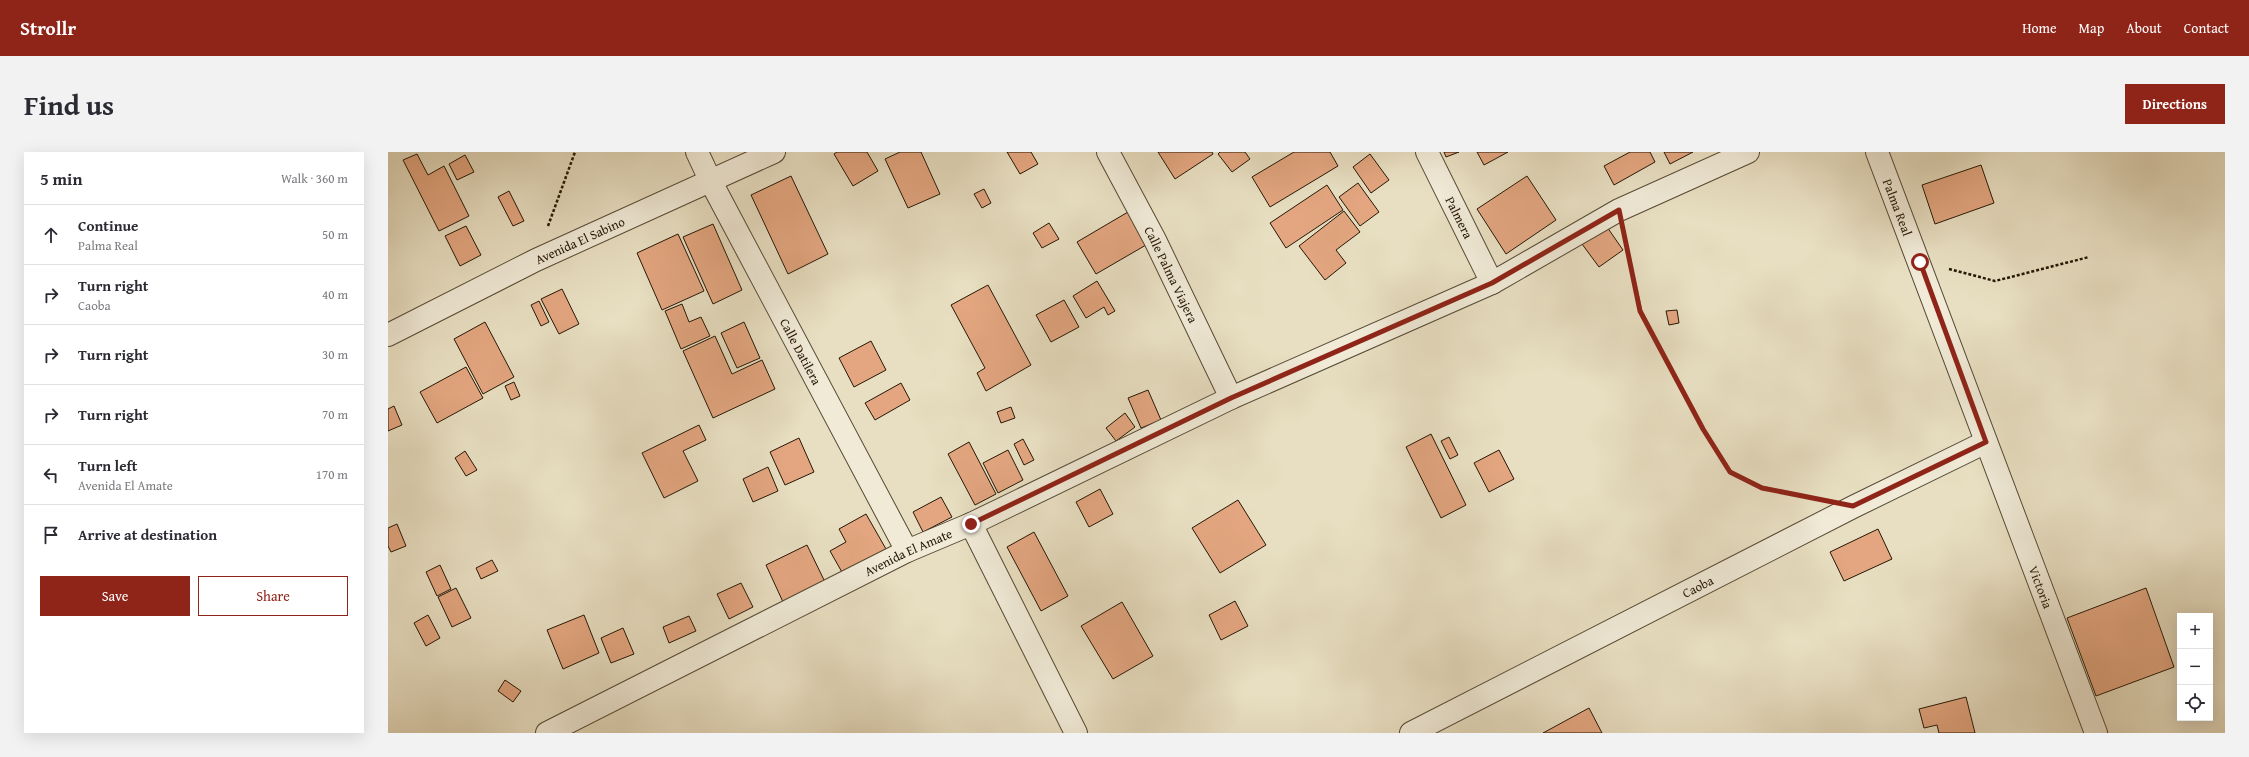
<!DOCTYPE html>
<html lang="en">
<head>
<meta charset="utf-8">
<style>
  body { margin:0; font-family:"Gentium Book Plus",serif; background:#f2f2f3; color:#2b2b33 }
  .controls { position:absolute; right:12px; bottom:12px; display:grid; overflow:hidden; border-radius:0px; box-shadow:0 4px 16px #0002 }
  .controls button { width:36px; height:36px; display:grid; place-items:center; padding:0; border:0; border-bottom:1px solid #e1e1e2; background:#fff; color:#2b2b33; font:20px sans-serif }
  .stop { position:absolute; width:12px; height:12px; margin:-9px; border:3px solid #8f2418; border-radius:50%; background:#fff }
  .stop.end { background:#8f2418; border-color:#fff; box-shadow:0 1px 4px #0008 }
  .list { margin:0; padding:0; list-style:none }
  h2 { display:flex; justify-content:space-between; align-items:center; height:52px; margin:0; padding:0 16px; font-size:17px }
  h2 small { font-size:13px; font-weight:400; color:#7c7c81 }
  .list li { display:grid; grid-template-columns:26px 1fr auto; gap:12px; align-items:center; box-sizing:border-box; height:60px; padding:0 16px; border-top:1px solid #e1e1e2 }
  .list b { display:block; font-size:15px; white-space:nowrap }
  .list p { margin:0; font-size:13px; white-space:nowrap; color:#7c7c81 }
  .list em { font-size:13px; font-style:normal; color:#7c7c81 }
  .actions { display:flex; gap:8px; padding:12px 16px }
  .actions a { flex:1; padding:9px 0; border:1px solid #8f2418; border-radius:0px; text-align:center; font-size:14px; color:#8f2418 }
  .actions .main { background:#8f2418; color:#fff }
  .icon { flex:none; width:22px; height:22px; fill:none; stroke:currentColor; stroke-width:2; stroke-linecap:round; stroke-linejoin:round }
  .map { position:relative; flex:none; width:1837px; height:581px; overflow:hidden; border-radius:0px }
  header { display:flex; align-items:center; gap:24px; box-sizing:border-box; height:56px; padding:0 20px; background:#8f2418; color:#fff }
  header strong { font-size:19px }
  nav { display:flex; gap:22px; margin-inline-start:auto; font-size:14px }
  .intro { display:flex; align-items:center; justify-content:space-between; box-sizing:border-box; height:96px; padding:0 24px }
  h1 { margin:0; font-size:28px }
  .button { padding:10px 18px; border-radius:0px; background:#8f2418; color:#fff; font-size:14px; font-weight:700 }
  main { display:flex; gap:24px; padding:0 24px }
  aside { flex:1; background:#fff; border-radius:0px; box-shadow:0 4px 16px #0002 }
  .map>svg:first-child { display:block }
  .building { fill:#e3a680; stroke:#251705 }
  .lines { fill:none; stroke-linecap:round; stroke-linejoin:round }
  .minor-casing { stroke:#564934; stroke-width:24 }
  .path { stroke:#251705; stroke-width:2.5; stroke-dasharray:3 2; stroke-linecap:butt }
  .minor { stroke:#f0ead7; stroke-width:22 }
  .route { stroke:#8f2418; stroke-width:5 }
  .labels { text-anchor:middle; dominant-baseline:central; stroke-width:3.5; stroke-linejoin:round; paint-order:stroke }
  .street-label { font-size:13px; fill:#251705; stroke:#f0ead7 }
</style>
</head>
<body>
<header>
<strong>Strollr</strong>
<nav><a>Home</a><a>Map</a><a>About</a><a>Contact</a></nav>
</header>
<div class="intro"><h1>Find us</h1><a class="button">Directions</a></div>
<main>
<aside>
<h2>5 min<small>Walk · 360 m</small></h2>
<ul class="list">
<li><svg class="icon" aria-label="ahead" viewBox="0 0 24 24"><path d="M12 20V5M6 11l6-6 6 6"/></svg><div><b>Continue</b><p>Palma Real</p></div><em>50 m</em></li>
<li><svg class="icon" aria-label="right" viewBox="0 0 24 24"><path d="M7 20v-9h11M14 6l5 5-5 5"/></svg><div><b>Turn right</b><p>Caoba</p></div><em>40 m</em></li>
<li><svg class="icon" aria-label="right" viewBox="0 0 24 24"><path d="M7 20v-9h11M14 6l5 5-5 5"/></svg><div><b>Turn right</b></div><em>30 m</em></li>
<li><svg class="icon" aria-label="right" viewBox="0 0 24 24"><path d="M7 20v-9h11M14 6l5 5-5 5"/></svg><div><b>Turn right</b></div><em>70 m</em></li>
<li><svg class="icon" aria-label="left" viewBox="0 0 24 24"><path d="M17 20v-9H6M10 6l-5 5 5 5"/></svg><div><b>Turn left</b><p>Avenida El Amate</p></div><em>170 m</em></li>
<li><svg class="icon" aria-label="arrive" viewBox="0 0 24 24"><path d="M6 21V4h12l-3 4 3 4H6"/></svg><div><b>Arrive at destination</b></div></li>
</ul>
<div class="actions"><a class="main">Save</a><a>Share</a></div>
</aside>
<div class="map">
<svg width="1837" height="581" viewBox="0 0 1837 581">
  <rect width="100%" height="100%" fill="#e8dfc2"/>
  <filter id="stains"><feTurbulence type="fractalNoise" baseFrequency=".005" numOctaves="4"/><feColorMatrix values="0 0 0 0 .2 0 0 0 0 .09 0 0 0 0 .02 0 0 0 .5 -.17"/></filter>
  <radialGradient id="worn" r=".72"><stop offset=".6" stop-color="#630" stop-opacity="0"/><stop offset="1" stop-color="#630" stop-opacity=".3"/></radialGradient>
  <path class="building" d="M449,0H479L490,19L465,34L446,2Z
    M512,0H533L552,42L520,56L497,7Z
    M619,0H643L650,12L632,22Z
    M770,0H824L825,2L787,27Z
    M832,0H857L862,7L844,20L830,2Z
    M906,0H942L950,14L882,55L864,25Z
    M1056,0H1071L1058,5Z
    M1089,0H1120L1096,13Z
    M1242,0H1262L1267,10L1226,33L1216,14Z
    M1276,0H1305L1282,12Z
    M29,2L40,23L56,14L81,64L51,79L15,8Z
    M982,2L1001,28L983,41L965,15Z
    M77,3L86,20L69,28L61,12Z
    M1593,13L1606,51L1547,72L1534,33Z
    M403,24L440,102L400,122L363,43Z
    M1139,24L1168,68L1118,102L1089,57Z
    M970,31L991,60L972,74L951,45Z
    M939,33L955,58L898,96L882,71Z
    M596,37L603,51L594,56L586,42Z
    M121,39L136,69L125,74L110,45Z
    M956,59L972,80L948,98L958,111L937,128L911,94Z
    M740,60L758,93L708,122L689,90Z
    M661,71L671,87L654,96L645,81Z
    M325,72L354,138L325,152L295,85Z
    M78,74L93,103L72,114L57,84Z
    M1219,75L1235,98L1211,115L1194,92Z
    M290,82L316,139L274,158L249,101Z
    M709,129L727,159L720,163L716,155L698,166L685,144Z
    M600,133L643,213L598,239L589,221L597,216L563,153Z
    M174,137L191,172L171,182L153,147Z
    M676,148L691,175L663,190L648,163Z
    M151,149L161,170L153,174L143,153Z
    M294,152L301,170L313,165L322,184L293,197L277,159Z
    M1289,158L1291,171L1281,173L1278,159Z
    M97,170L126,225L95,242L66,187Z
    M356,170L372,206L349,216L333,181Z
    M327,184L344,222L374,208L387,237L325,266L295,199Z
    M483,189L498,218L466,235L451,206Z
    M78,215L95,246L49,271L32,240Z
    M126,230L132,244L123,248L117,234Z
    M513,231L522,248L487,268L477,251Z
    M760,238L773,268L753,276L740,246Z
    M6,254L14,273L0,279V257Z
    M623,255L627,266L613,271L609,260Z
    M737,261L747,275L728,289L718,276Z
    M311,273L318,288L295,299L310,329L276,346L254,301Z
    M1043,282L1078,353L1053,366L1018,295Z
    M1061,285L1070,303L1062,307L1053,289Z
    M411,286L426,320L397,333L382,300Z
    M635,287L646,308L636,313L626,292Z
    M581,290L608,342L587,353L560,302Z
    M620,298L635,328L610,341L595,311Z
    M1111,298L1126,327L1101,340L1086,311Z
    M77,299L89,318L78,324L67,306Z
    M380,315L390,339L365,350L355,327Z
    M712,337L725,362L701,375L688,350Z
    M553,345L564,365L535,380L525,360Z
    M850,348L878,393L832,421L804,376Z
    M478,362L498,397L455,422L442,399L458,390L451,377Z
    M9,372L18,394L3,400L0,394V376Z
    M1490,377L1504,407L1456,429L1442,400Z
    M646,380L680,444L653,459L619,395Z
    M419,393L437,430L395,450L378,413Z
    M104,408L110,419L93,427L88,416Z
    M52,413L63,437L49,444L38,420Z
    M353,431L365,455L341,467L329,442Z
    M68,436L83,466L64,475L50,445Z
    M1758,436L1786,515L1708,544L1679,466Z
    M847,449L860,474L833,488L821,463Z
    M734,450L765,504L725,527L693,474Z
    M40,463L52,486L38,494L26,471Z
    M196,463L211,501L175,517L159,478Z
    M301,464L308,479L281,491L275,475Z
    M235,476L246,502L223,511L213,486Z
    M117,528L133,539L125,550L110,539Z
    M1578,545L1587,581H1551L1549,573L1536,576L1531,557Z
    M1201,556L1214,581H1155Z"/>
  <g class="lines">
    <defs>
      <g id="minor">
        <path id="s1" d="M309,0L323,30L519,399"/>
        <path id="s2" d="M720,0L767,88L843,246"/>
        <path id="s3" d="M1039,0L1104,131"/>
        <path id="s4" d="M1489,0L1708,581"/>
        <path id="s5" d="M0,183L148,108L386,0"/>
        <path d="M583,372L688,581"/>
        <path id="s6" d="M159,581L519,399L583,372L843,246L1104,131L1231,58L1360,0"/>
        <path id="s7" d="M1023,581L1465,355L1598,290"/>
      </g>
    </defs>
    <use href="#minor" class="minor-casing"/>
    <path class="path" d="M160,74L187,0
      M1237,84L1253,159L1315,277L1343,320L1374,335L1426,346
      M1561,117L1607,129L1701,105"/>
    <use href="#minor" class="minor"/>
  </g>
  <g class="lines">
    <path class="route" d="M583,372L843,246L1104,131L1231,58L1252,159L1315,277L1342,320L1374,336L1465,354L1598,290L1532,110"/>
  </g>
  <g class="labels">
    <g class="street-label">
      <text stroke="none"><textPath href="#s4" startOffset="59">Palma Real</textPath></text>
      <text stroke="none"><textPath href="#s3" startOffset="73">Palmera</textPath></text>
      <text stroke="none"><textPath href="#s5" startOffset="214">Avenida El Sabino</textPath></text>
      <text stroke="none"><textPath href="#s2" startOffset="138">Calle Palma Viajera</textPath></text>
      <text stroke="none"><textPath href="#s1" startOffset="225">Calle Datilera</textPath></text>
      <text stroke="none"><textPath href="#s6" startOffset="404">Avenida El Amate</textPath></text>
      <text stroke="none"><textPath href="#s7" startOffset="322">Caoba</textPath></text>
      <text stroke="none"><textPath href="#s4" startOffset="465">Victoria</textPath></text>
    </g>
  </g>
  <rect width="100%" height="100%" filter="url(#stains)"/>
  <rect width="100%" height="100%" fill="url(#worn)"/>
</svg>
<div class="controls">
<button>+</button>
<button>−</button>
<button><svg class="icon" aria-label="locate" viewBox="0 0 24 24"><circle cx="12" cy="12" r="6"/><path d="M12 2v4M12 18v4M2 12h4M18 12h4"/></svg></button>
</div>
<div class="stop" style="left:1532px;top:110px"></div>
<div class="stop end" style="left:583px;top:372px"></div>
</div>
</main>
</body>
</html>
